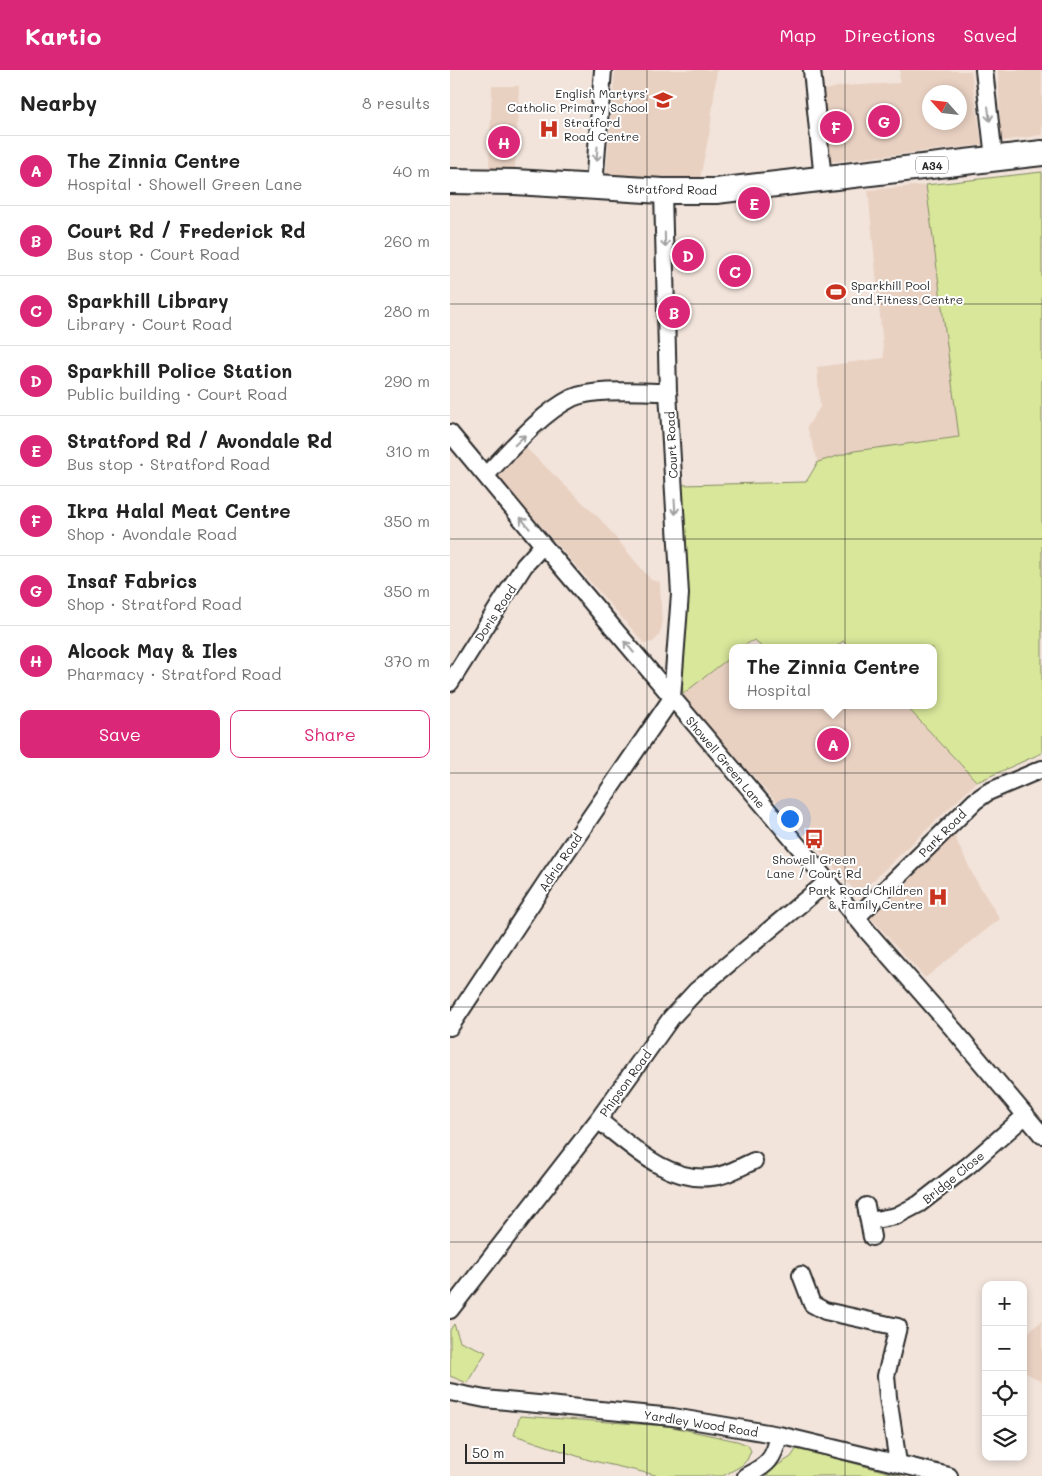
<!DOCTYPE html>
<html lang="en">
<head>
<meta charset="utf-8">
<style>
  body { margin:0; font-family:Mali,sans-serif; background:#f2f2f2; color:#222 }
  .controls { position:absolute; right:15px; bottom:15px; display:grid; overflow:hidden; border-radius:10px; box-shadow:0 2px 8px #0003 }
  .controls button { width:45px; height:45px; display:grid; place-items:center; padding:0; border:0; border-bottom:1px solid #e0e0e0; background:#fff; color:#222; font:25px sans-serif }
  .compass { position:absolute; left:472px; top:15px; width:45px; height:45px; border-radius:50%; background:#fff; box-shadow:0 2px 8px #0003; rotate:297deg }
  .scale { position:absolute; left:15px; bottom:12px; width:100px; box-sizing:border-box; padding-left:5px; border:2px solid #2b2b2b; border-top:0; font-size:14px; line-height:18px; white-space:nowrap; color:#2b2b2b; -webkit-text-stroke:4px #fff; paint-order:stroke }
  .you { position:absolute; left:339px; top:748px; width:18px; height:18px; margin:-12px; border:4px solid #fff; border-radius:50%; background:#1a73e8; box-shadow:0 0 0 8px #1a73e833 }
  .badge { display:grid; place-items:center; width:32px; height:32px; border-radius:50%; background:#db2777; color:#fff; font-size:16px; font-weight:700 }
  .pin { position:absolute; translate:-50% -50%; border:2px solid #fff; box-shadow:0 1px 5px #0006 }
  .popup { position:absolute; left:279px; top:574px; width:208px; height:65px; box-sizing:border-box; display:grid; place-content:center; border-radius:10px; background:#fff; filter:drop-shadow(0 1px 4px #0005); font-size:16px; white-space:nowrap; color:#767676 }
  .popup b { font-size:19px; color:#222 }
  .popup::after { content:''; position:absolute; left:50%; top:100%; margin-left:-10px; border:10px solid transparent; border-top-color:#fff }
  .list { margin:0; padding:0; list-style:none }
  h2 { display:flex; justify-content:space-between; align-items:center; height:65px; margin:0; padding:0 20px; font-size:21px }
  h2 small { font-size:16px; font-weight:400; color:#767676 }
  .list li { display:grid; grid-template-columns:32px 1fr auto; gap:15px; align-items:center; box-sizing:border-box; height:70px; padding:0 20px; border-top:1px solid #e0e0e0 }
  .list b { display:block; font-size:19px; white-space:nowrap }
  .list p { margin:0; font-size:16px; white-space:nowrap; color:#767676 }
  .list em { font-size:16px; font-style:normal; color:#767676 }
  .actions { display:flex; gap:10px; padding:15px 20px }
  .actions a { flex:1; padding:11px 0; border:1px solid #db2777; border-radius:10px; text-align:center; font-size:18px; color:#db2777 }
  .actions .main { background:#db2777; color:#fff }
  .icon { flex:none; width:28px; height:28px; fill:none; stroke:currentColor; stroke-width:2; stroke-linecap:round; stroke-linejoin:round }
  .map { position:relative; flex:none; width:592px; height:1406px; overflow:hidden }
  header { display:flex; align-items:center; gap:30px; box-sizing:border-box; height:70px; padding:0 25px; background:#db2777; color:#fff }
  header strong { font-size:24px }
  nav { display:flex; gap:28px; margin-inline-start:auto; font-size:18px }
  main { display:flex }
  aside { flex:1; background:#fff }
  .map>svg:first-child { display:block }
  .built { fill:#e9d1c2; fill-rule:evenodd }
  .green { fill:#d8e79a; stroke:#828962 }
  .lines { fill:none; stroke-linecap:round; stroke-linejoin:round }
  .minor-casing { stroke:#2b2b2b; stroke-width:20 }
  .highway-casing { stroke:#2b2b2b; stroke-width:28 }
  .minor { stroke:#fff; stroke-width:16 }
  .highway { stroke:#fff; stroke-width:24 }
  .oneway { stroke:#a0a0a0 }
  .grid { fill:none; stroke:#2b2b2b; stroke-width:1; stroke-opacity:0.55 }
  .labels { text-anchor:middle; dominant-baseline:central; stroke-width:4; stroke-linejoin:round; paint-order:stroke }
  .shield { fill:#fff; stroke:#6b6b6b; stroke-width:1 }
  .shield-label { font-size:11px; font-weight:bold; fill:#2b2b2b }
  .poi-label { font-size:12px; fill:#2b2b2b; stroke:#fff; text-anchor:end }
  .street-label { font-size:12px; fill:#2b2b2b; stroke:#fff }
</style>
</head>
<body>
<header>
<strong>Kartio</strong>
<nav><a>Map</a><a>Directions</a><a>Saved</a></nav>
</header>
<main>
<aside>
<h2>Nearby<small>8 results</small></h2>
<ul class="list">
<li><span class="badge">A</span><div><b>The Zinnia Centre</b><p>Hospital · Showell Green Lane</p></div><em>40 m</em></li>
<li><span class="badge">B</span><div><b>Court Rd / Frederick Rd</b><p>Bus stop · Court Road</p></div><em>260 m</em></li>
<li><span class="badge">C</span><div><b>Sparkhill Library</b><p>Library · Court Road</p></div><em>280 m</em></li>
<li><span class="badge">D</span><div><b>Sparkhill Police Station</b><p>Public building · Court Road</p></div><em>290 m</em></li>
<li><span class="badge">E</span><div><b>Stratford Rd / Avondale Rd</b><p>Bus stop · Stratford Road</p></div><em>310 m</em></li>
<li><span class="badge">F</span><div><b>Ikra Halal Meat Centre</b><p>Shop · Avondale Road</p></div><em>350 m</em></li>
<li><span class="badge">G</span><div><b>Insaf Fabrics</b><p>Shop · Stratford Road</p></div><em>350 m</em></li>
<li><span class="badge">H</span><div><b>Alcock May &amp; Iles</b><p>Pharmacy · Stratford Road</p></div><em>370 m</em></li>
</ul>
<div class="actions"><a class="main">Save</a><a>Share</a></div>
</aside>
<div class="map">
<svg width="592" height="1406" viewBox="0 0 592 1406">
  <rect width="100%" height="100%" fill="#f2e4db"/>
  <filter id="ink" filterUnits="userSpaceOnUse"><feTurbulence type="fractalNoise" baseFrequency=".02" numOctaves="2"/><feDisplacementMap in="SourceGraphic" scale="10" xChannelSelector="R" yChannelSelector="G"/><feConvolveMatrix kernelMatrix="1 2 1 2 8 2 1 2 1" color-interpolation-filters="sRGB"/></filter>
  <g filter="url(#ink)">
    <path class="built" d="M165,0H267L260,60L250,108L156,105Z
      M450,0L521,1L532,75L379,92L374,20L392,16L449,13ZM480,22H510V52H480Z
      M548,0H592V65L551,71Z
      M42,16H69L65,99L39,98Z
      M476,115L509,367L404,381L368,392L357,357L370,337L367,297L434,288L418,120Z
      M74,376L151,450L201,510L210,512L212,556L209,566L203,572L195,574L44,403Z
      M283,585V635H455L527,712L412,821H405L241,636L233,624Z
      M504,765L524,807L550,849L475,908L420,847Z
      M592,1251V1312L573,1301V1266Z"/>
    <path class="green" d="M592,102V683L527,712L455,635H483V578H400L393,571L385,578H312L305,570C296,573 294,578 283,578V585L233,624L232,612V415L356,412L368,392L404,381L509,367L476,115Z
      M4,1254L10,1271L36,1282L17,1313L0,1306V1260Z
      M70,1346L218,1356L287,1371L298,1375L301,1381L297,1390L291,1396L273,1406H210L139,1390L64,1365Z
      M347,1378L452,1406H310L341,1387Z"/>
    <g class="lines">
      <defs>
        <path id="minor" d="M362,0L373,110
          M534,0L544,88
          M144,116L153,0
          M0,363L93,475L360,790L418,862L504,960L592,1065
          M36,405C61,379 90,344 122,328C144,318 193,322 218,322
          M0,613L74,496L93,475
          M406,848L525,731L538,722L592,699
          M0,957L100,806L222,628L230,524L218,322L213,121
          M148,1050C181,1075 216,1112 261,1107C276,1106 290,1097 304,1091
          M416,1136L422,1167
          M420,1151L446,1146L469,1134L519,1095L576,1045
          M351,1205L362,1234L375,1241L448,1257L436,1306L438,1327L448,1393
          M0,1240L148,1050L221,948L246,921L377,812
          M0,1322L35,1329L223,1347L329,1365L499,1406
          M296,1406C318,1395 324,1389 329,1365"/>
        <path id="highway" d="M0,111L65,112L213,121H266L592,83"/>
      </defs>
      <use href="#minor" class="minor-casing"/>
      <use href="#highway" class="highway-casing"/>
      <use href="#minor" class="minor"/>
      <use href="#highway" class="highway"/>
    </g>
    <defs><path id="oneway-shaft" d="M-6 0H5M1.5-3L5.5 0L1.5 3" fill="none" stroke-width="1.6" stroke-linecap="round" stroke-linejoin="round" transform="scale(1.25)"/></defs>
    <g class="oneway">
      <use href="#oneway-shaft" transform="translate(539 44) rotate(83)"/>
      <use href="#oneway-shaft" transform="translate(147 84) rotate(94)"/>
      <use href="#oneway-shaft" transform="translate(215 170) rotate(89)"/>
      <use href="#oneway-shaft" transform="translate(70 370) rotate(-44)"/>
      <use href="#oneway-shaft" transform="translate(225 437) rotate(86)"/>
      <use href="#oneway-shaft" transform="translate(75 453) rotate(-129)"/>
      <use href="#oneway-shaft" transform="translate(179 577) rotate(-130)"/>
    </g>
  </g>
  <path class="grid" d="M197,0V1406M395,0V1406M0,234H592M0,469H592M0,703H592M0,937H592M0,1172H592"/>
  <defs>
    <symbol id="school-bare" viewBox="-9 -9 18 18"><path d="M0-5L7-2L0 1L-7-2ZM-4 1L0 2.5L4 1V4Q0 6-4 4Z" fill="#c8321e" stroke="#fff" stroke-width="2.5" paint-order="stroke"/></symbol>
    <symbol id="hospital-bare" viewBox="-9 -9 18 18"><path d="M-5-5h3v3.5h4V-5h3V5h-3V1.5h-4V5h-3Z" fill="#c8321e" stroke="#fff" stroke-width="2.5" paint-order="stroke"/></symbol>
    <symbol id="stadium-bare" viewBox="-9 -9 18 18"><path d="M0-5a6.5 5 0 1 0 0 10a6.5 5 0 1 0 0-10ZM-3.5-1.8h7v3.6h-7Z" fill="#c8321e" stroke="#fff" stroke-width="2.5" paint-order="stroke"/></symbol>
    <symbol id="bus-bare" viewBox="-9 -9 18 18"><path d="M-5-6H5V4H4V6H2V4H-2V6H-4V4H-5ZM-3.5-4V0h7V-4ZM-3.5 1.2v1.5H-2V1.2ZM2 1.2v1.5H3.5V1.2Z" fill="#c8321e" stroke="#fff" stroke-width="2.5" paint-order="stroke"/></symbol>
  </defs>
  <g fill-rule="evenodd">
    <use href="#school-bare" x="199" y="16" width="28" height="28"/>
    <use href="#hospital-bare" x="85" y="45" width="28" height="28"/>
    <use href="#stadium-bare" x="372" y="208" width="28" height="28"/>
    <use href="#bus-bare" x="350" y="755" width="28" height="28"/>
    <use href="#hospital-bare" x="474" y="813" width="28" height="28"/>
  </g>
  <g class="labels">
    <rect class="shield" x="466" y="86.5" width="32" height="17" rx="4"/>
    <g class="shield-label">
      <text x="482" y="95">A34</text>
    </g>
    <g class="poi-label">
      <text x="198" y="23">English Martyrs'<tspan x="198" dy="14">Catholic Primary School</tspan></text>
      <text x="114" y="52" text-anchor="start">Stratford<tspan x="114" dy="14">Road Centre</tspan></text>
      <text x="401" y="215" text-anchor="start">Sparkhill Pool<tspan x="401" dy="14">and Fitness Centre</tspan></text>
      <text x="364" y="789" text-anchor="middle">Showell Green<tspan x="364" dy="14">Lane / Court Rd</tspan></text>
      <text x="473" y="820">Park Road Children<tspan x="473" dy="14">&amp; Family Centre</tspan></text>
    </g>
    <g class="street-label">
      <text transform="translate(222 119) rotate(1)">Stratford Road</text>
      <text transform="translate(221 375) rotate(-93)">Court Road</text>
      <text transform="translate(45 543) rotate(-57)">Doris Road</text>
      <text transform="translate(276 692) rotate(50)">Showell Green Lane</text>
      <text transform="translate(492 763) rotate(-45)">Park Road</text>
      <text transform="translate(110 792) rotate(-56)">Adria Road</text>
      <text transform="translate(175 1013) rotate(-54)">Phipson Road</text>
      <text transform="translate(503 1107) rotate(-39)">Bridge Close</text>
      <text transform="translate(251 1353) rotate(9)">Yardley Wood Road</text>
    </g>
  </g>
</svg>
<div class="controls">
<button>+</button>
<button>−</button>
<button><svg class="icon" aria-label="locate" viewBox="0 0 24 24"><circle cx="12" cy="12" r="6"/><path d="M12 2v4M12 18v4M2 12h4M18 12h4"/></svg></button>
<button><svg class="icon" aria-label="layers" viewBox="0 0 24 24"><path d="M12 4l9 5-9 5-9-5zM3 14l9 5 9-5"/></svg></button>
</div>
<svg class="compass" viewBox="-18 -18 36 36"><path d="M0-13l5 13h-10z" fill="#e53935"/><path d="M0 13l5-13h-10z" fill="#767676"/></svg>
<div class="scale">50 m</div>
<div class="you"></div>
<div class="pin badge" style="left:383px;top:674px">A</div>
<div class="popup"><b>The Zinnia Centre</b>Hospital</div>
<div class="pin badge" style="left:224px;top:242px">B</div>
<div class="pin badge" style="left:285px;top:201px">C</div>
<div class="pin badge" style="left:238px;top:185px">D</div>
<div class="pin badge" style="left:304px;top:133px">E</div>
<div class="pin badge" style="left:386px;top:57px">F</div>
<div class="pin badge" style="left:434px;top:51px">G</div>
<div class="pin badge" style="left:54px;top:72px">H</div>
</div>
</main>
</body>
</html>
